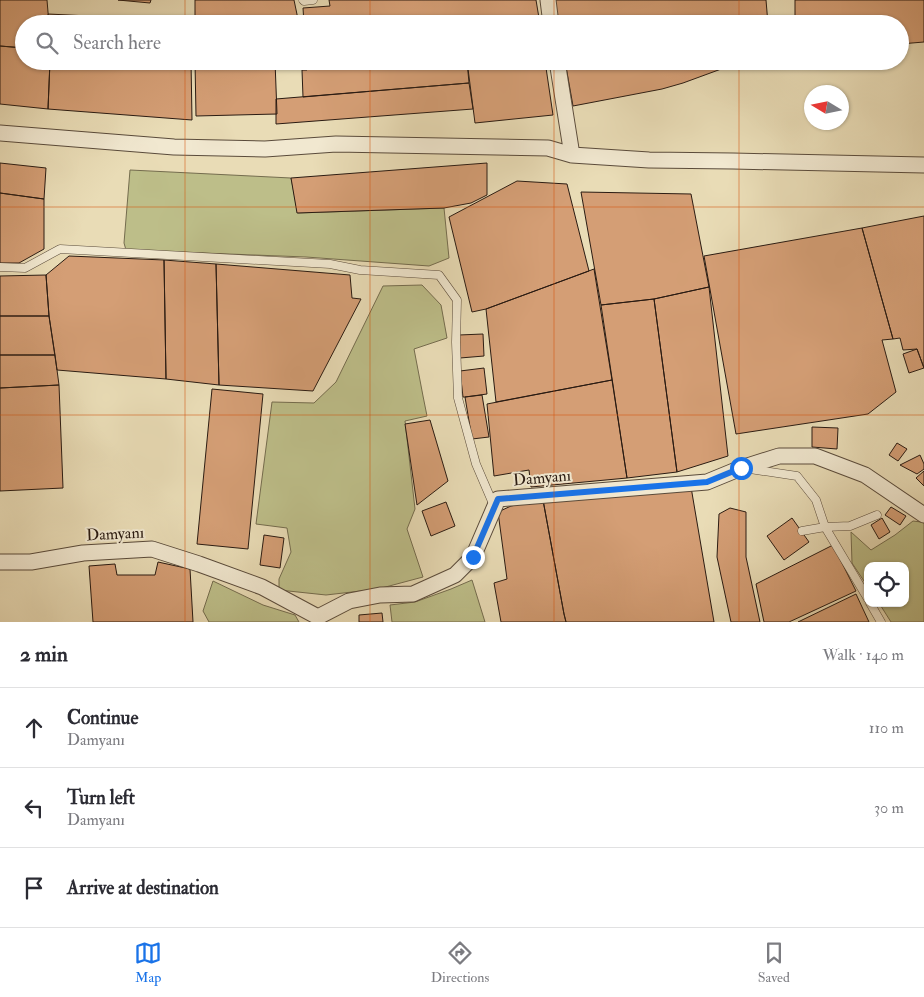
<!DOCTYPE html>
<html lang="en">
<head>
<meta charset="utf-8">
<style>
  body { margin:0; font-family:"IM FELL Double Pica",serif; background:#f2f2f3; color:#2b2b33 }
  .controls { position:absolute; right:15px; bottom:15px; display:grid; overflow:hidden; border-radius:10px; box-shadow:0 1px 4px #0004 }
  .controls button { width:45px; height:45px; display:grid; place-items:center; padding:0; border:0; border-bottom:1px solid #e1e1e2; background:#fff; color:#2b2b33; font:25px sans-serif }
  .compass { position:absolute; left:804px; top:85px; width:45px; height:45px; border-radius:50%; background:#fff; box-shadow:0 1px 4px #0004; rotate:280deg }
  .stop { position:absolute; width:15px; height:15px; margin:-11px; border:4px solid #1a73e8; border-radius:50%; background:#fff }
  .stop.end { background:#1a73e8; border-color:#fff; box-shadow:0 1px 5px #0008 }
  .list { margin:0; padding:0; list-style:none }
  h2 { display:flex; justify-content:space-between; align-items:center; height:65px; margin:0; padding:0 20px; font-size:21px }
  h2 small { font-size:16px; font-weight:400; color:#7c7c81 }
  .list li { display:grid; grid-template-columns:32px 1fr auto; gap:15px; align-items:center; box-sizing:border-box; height:80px; padding:0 20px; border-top:1px solid #e1e1e2 }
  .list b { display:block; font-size:19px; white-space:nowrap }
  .list p { margin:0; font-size:16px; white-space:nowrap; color:#7c7c81 }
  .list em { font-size:16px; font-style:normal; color:#7c7c81 }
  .icon { flex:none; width:28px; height:28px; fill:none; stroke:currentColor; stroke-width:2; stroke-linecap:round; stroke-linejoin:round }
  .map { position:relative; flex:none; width:924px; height:622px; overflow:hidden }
  .search { position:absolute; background:#fff; box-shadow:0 1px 4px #0004; left:15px; right:15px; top:15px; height:55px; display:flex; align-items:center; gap:12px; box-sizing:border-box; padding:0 18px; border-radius:28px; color:#7c7c81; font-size:19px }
  .sheet { height:305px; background:#fff }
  nav { display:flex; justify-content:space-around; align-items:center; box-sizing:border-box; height:70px; border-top:1px solid #e1e1e2; background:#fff; font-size:14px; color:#7c7c81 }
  nav a { display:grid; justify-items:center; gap:2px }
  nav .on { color:#1a73e8 }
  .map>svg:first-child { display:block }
  .green { fill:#bdbe89; stroke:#746c4e }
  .building { fill:#d49e75; stroke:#2a1b12 }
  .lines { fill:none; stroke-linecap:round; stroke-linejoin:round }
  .lane-casing { stroke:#5a4b3b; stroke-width:9 }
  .street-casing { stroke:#5a4b3b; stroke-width:17 }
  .lane { stroke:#f1e8d0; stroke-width:8 }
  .street { stroke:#f1e8d0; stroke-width:15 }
  .route { stroke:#1a73e8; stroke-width:6 }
  .grid { fill:none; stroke:#d5530d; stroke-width:1; stroke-opacity:0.55 }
  .labels { text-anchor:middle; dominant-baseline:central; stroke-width:4; stroke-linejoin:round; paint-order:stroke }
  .street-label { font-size:16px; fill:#2a1b12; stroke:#f1e8d0 }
</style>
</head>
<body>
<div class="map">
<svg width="924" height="622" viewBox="0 0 924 622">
  <rect width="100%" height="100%" fill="#e9dcb6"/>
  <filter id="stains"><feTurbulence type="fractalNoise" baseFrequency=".004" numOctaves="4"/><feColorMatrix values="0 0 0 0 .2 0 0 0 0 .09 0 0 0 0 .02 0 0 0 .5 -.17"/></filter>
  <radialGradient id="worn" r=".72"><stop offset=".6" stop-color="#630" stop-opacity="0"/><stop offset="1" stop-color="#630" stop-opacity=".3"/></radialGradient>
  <path class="green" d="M130,170L291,178L298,213L444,208L449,258L429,266L306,257L126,250L124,243Z
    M422,285L441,305L447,338L414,349L423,396L427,416L405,421L415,509L407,529L423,577L378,589L326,595L279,590V579L291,552L287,528L256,524L272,402L314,403L336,382L383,286Z
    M913,521L921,522L924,523V622H891L879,603H905V566H868V587L852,563L851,532L871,550L895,535Z
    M472,580L485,622H392L390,605L415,602L451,589Z
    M213,581L263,605L295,615L299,622H209L203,611Z"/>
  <path class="building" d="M0,0H47L49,24H24V48L0,46Z
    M118,0H151L150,3Z
    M195,0H294L299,24H195Z
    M329,0H536L540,24H304L303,8L330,6Z
    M554,0H766L768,24H558Z
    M795,0H924V42L900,44V24H795Z
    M48,14L171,20L172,24H49Z
    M0,46L24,48V61H50L48,109L0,104Z
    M50,61H191L192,120L48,109Z
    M195,61H275L277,114L196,116Z
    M311,61H467L469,83L303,97L302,70H307Z
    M467,61H545L553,115L475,123Z
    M565,61H743L683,83L662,89L573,106Z
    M469,83L473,109L276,124V99Z
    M0,163L46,168L44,199L0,193Z
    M487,163V195L471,203L444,208L297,213L291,178Z
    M517,181L567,184L589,271L486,309L472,312L449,217Z
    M581,192L691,194L709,287L654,299L601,305Z
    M0,193L44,199V249L19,263H0Z
    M924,216V368L917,349L903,350L900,338L893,339L862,228Z
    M862,228L893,339L882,340L896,392L868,414L736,434L704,256Z
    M69,256L164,260L166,379L57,370L49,316L46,275Z
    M164,260L216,264L219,385L166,379Z
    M216,264L350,275L352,298L361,299L313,391L219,385Z
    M594,269L612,380L496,402L486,309Z
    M46,275L49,316H0V276Z
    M709,287L728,456L677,472L654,299Z
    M654,299L677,472L627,478L601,305Z
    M0,316H49L55,355H0Z
    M483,334L484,356L460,358L459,335Z
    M917,349L924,368L909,373L903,354Z
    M0,355H55L59,385L0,388Z
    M484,368L487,394L465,397H463L460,371Z
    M612,380L627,478L531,487L529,470L494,476L487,404Z
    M59,385L63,488L0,491V388Z
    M212,389L263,394L248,549L197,544Z
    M482,395L489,437L472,439L465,397Z
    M430,420L448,481L417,505L405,424Z
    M812,427L838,428L837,449L812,447Z
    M897,443L907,449L898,461L889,455Z
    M920,455L924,464V469L917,474L900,465Z
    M924,471V486L916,478Z
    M691,487L714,622H566L564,614L543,500Z
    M543,500L564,614L566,622H501L494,583L507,579L498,512L511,506Z
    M446,502L455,526L431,536L422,511Z
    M891,507L906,516L900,525L885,515Z
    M730,508L746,512V557L760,622H731L717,557L719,514Z
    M792,518L809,542L784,560L767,536Z
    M882,518L890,532L879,539L871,525Z
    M264,535L284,538L280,568L260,565Z
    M833,545L856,591L789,622H764L756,584Z
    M158,562L190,569L193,622H93L89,566L115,564L117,575H155Z
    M856,594L869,622H798Z
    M382,613L383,622H359V615Z"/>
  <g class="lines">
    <defs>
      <path id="lane" d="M303,0L304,1L313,0
        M0,267L25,268L60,249L330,264L360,270L439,275L457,300L456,342L458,398L476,464L494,506
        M750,469L797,476L816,500L825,527L868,599
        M802,531L825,527L850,526L877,515
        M870,603L881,622"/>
      <path id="street" d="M548,0L551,24
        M557,61L572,155
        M0,133L174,147L265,149L336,144L548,148L572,155L649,160L733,161L924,165
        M0,562H31L83,553L152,549L199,564L262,587L318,617L349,601L380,595L413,594L455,575L473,557L498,499L707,482L741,468L779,456H815L865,475L924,515"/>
    </defs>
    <use href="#lane" class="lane-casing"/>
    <use href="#street" class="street-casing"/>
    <use href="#lane" class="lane"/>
    <use href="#street" class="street"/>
  </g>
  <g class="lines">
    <path class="route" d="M473,557L498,499L707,482L741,468"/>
  </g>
  <path class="grid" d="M185,0V24M370,0V24M554,0V24M739,0V24M185,61V622M370,61V622M554,61V622M739,61V622M0,207H924M0,415H924"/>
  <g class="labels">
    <g class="street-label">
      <text transform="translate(542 478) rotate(-5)">Damyanı</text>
      <text transform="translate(115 534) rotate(-3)">Damyanı</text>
    </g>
  </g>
  <rect width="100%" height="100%" filter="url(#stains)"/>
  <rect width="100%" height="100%" fill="url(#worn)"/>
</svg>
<div class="controls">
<button><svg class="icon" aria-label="locate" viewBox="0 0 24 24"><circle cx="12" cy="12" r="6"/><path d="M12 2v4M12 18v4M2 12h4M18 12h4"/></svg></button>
</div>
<svg class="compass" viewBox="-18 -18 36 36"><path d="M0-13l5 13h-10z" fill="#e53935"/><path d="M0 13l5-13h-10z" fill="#7c7c81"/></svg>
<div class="stop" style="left:741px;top:468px"></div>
<div class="stop end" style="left:473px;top:557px"></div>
<div class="search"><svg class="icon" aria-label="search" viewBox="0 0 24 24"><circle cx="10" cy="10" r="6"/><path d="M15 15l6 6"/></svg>Search here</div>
</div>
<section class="sheet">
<h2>2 min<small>Walk · 140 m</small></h2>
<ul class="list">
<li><svg class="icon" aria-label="ahead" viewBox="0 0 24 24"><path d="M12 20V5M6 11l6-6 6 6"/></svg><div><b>Continue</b><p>Damyanı</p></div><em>110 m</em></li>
<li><svg class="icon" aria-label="left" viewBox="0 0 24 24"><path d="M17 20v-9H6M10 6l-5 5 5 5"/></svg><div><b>Turn left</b><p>Damyanı</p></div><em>30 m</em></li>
<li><svg class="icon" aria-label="arrive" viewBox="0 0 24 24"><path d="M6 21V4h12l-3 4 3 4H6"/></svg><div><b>Arrive at destination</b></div></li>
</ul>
</section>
<nav>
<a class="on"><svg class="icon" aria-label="map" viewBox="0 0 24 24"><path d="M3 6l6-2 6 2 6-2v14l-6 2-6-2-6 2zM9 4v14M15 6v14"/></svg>Map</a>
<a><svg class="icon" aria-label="directions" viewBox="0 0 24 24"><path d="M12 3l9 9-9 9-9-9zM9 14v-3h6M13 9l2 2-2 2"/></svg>Directions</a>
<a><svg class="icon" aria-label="saved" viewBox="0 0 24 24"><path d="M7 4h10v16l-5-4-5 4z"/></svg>Saved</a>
</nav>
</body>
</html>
